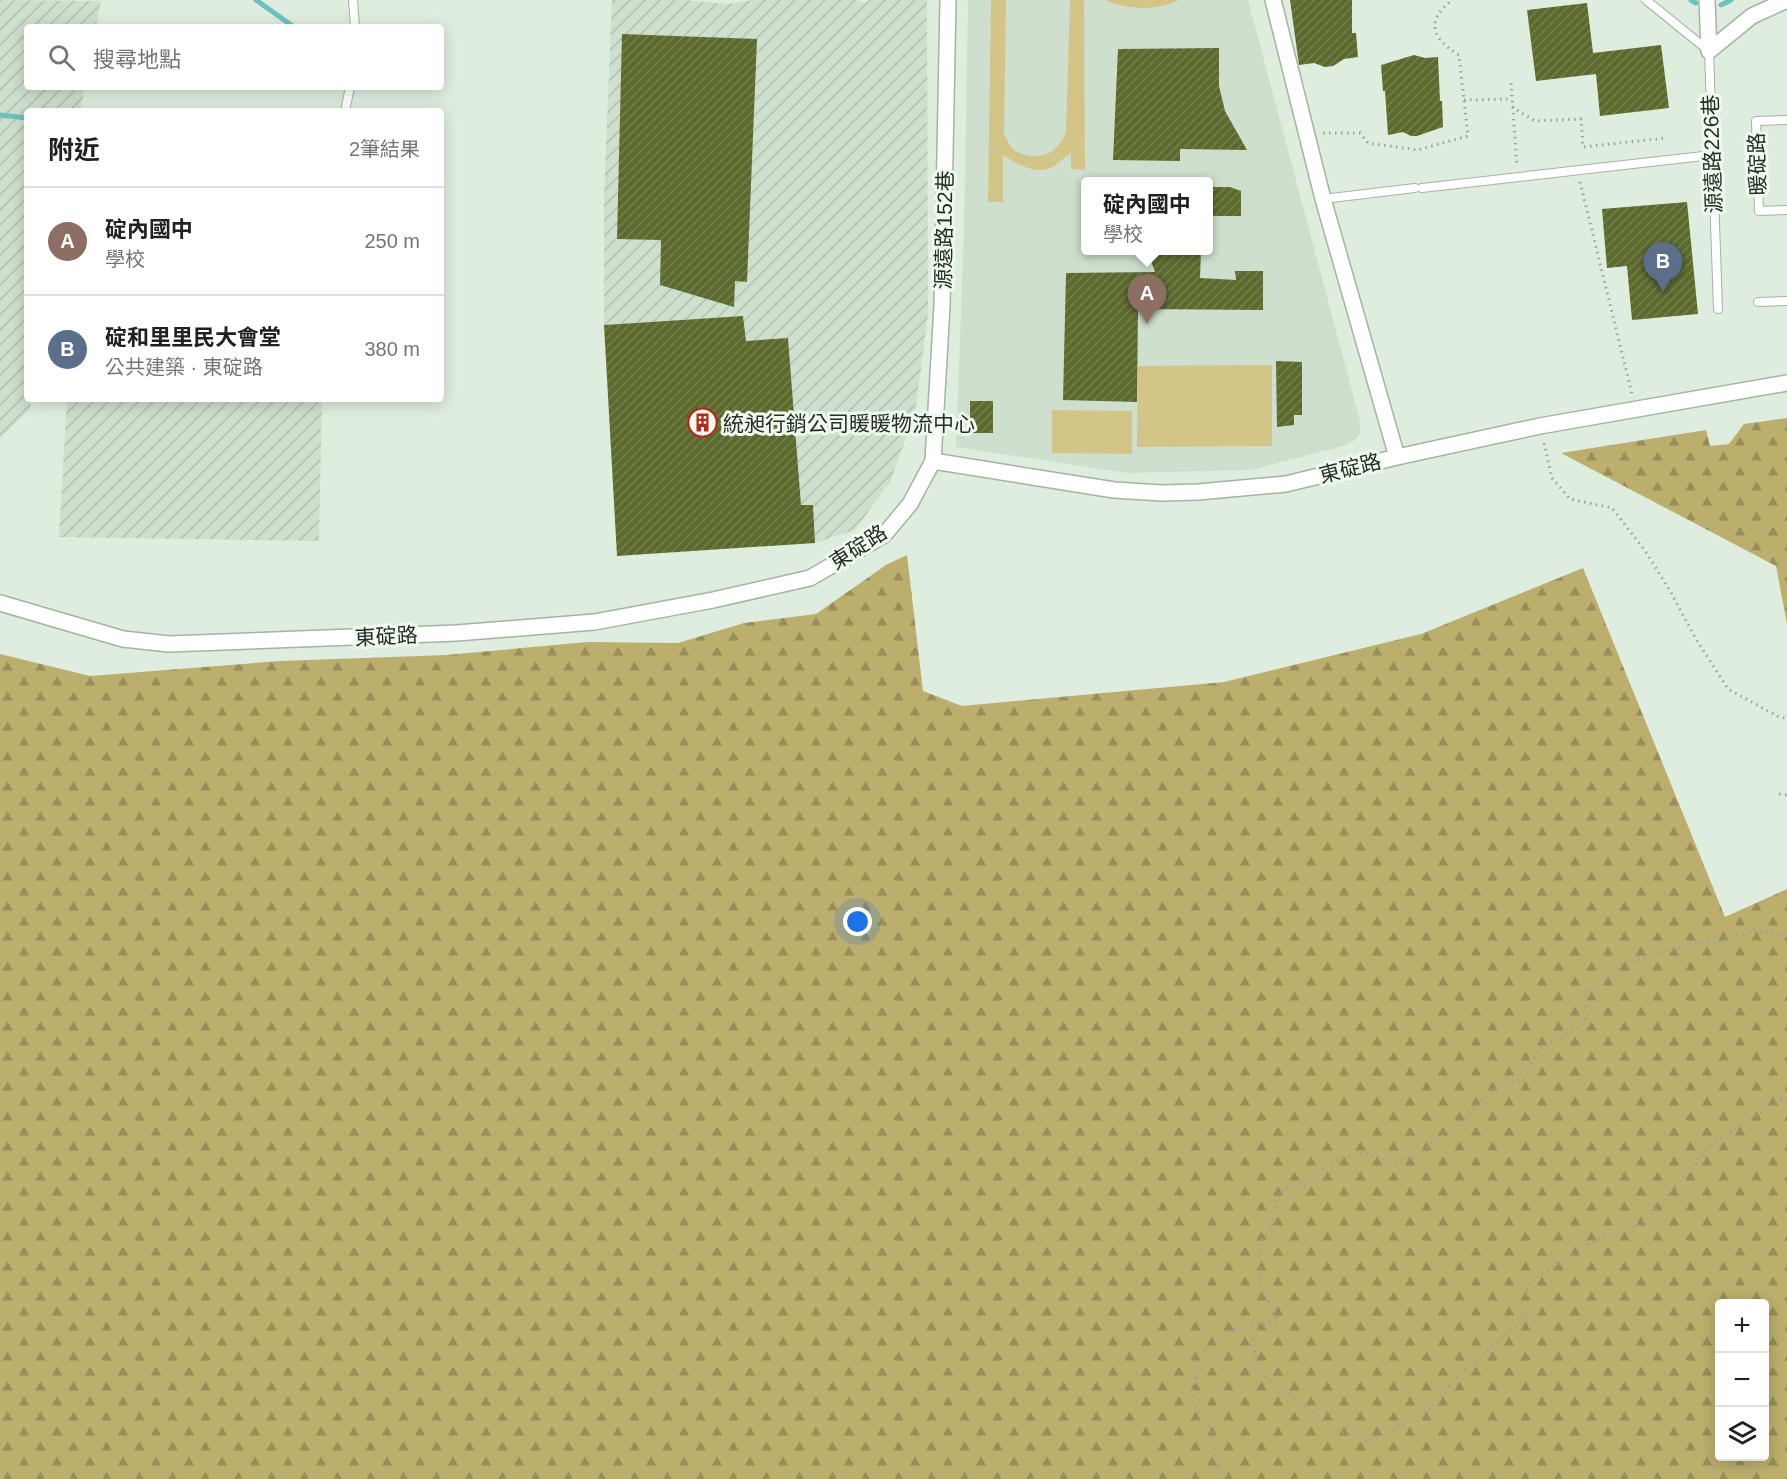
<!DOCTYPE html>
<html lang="zh-TW">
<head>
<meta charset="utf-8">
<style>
  body { margin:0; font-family:Helvetica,"Noto Sans TC",sans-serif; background:#f6f6f6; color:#202124 }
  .controls { position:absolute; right:18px; bottom:18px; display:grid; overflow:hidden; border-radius:6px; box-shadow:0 3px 15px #0003 }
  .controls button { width:54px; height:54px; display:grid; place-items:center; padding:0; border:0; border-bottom:2px solid #e0e0e0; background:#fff; color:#202124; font:30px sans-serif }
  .you { position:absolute; left:858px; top:922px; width:21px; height:21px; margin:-15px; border:4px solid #fff; border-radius:50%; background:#1a73e8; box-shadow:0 0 0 9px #1a73e833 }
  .badge { display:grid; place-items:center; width:39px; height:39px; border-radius:50%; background:#b7291e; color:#fff; font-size:20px; font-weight:700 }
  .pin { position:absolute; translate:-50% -50px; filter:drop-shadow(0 2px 3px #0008) }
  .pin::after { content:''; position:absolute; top:32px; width:21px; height:18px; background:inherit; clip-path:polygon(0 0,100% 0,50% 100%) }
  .popup { position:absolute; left:1081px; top:177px; width:132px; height:78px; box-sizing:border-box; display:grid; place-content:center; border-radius:6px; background:#fff; filter:drop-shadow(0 2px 4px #0005); font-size:20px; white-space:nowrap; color:#757577 }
  .popup b { font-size:22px; color:#202124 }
  .popup::after { content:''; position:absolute; left:50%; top:100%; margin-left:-12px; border:12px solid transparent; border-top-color:#fff }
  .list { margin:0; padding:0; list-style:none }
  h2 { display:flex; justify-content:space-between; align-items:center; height:78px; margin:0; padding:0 24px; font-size:26px }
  h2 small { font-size:20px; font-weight:400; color:#757577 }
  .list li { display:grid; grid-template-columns:39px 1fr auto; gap:18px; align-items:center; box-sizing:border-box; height:108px; padding:0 24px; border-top:2px solid #e0e0e0 }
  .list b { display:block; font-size:22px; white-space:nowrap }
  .list p { margin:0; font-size:20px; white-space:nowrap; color:#757577 }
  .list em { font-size:20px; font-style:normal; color:#757577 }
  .icon { flex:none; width:33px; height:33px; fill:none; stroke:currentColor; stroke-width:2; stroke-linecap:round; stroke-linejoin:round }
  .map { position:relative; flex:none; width:1787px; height:1479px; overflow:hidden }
  .search { position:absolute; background:#fff; box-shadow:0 3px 15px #0003; left:24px; top:24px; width:420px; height:66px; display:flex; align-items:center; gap:15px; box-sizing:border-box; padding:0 21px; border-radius:6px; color:#757577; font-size:22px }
  .panel { position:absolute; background:#fff; box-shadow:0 3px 15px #0003; left:24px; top:108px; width:420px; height:294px; border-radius:6px }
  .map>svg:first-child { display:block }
  .built { fill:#cee0cd; fill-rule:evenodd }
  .industrial { fill:url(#industrial-furrows) }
  .forest { fill:url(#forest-firs); fill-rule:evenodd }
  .park { fill:#d2c587 }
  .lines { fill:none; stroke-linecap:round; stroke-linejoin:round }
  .stream { stroke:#69c3bc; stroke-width:5 }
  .building { fill:url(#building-hatch) }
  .service-casing { stroke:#a5b2a4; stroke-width:10 }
  .minor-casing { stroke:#a5b2a4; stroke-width:18 }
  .path { stroke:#99a498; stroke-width:3; stroke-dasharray:1.5 4.5; stroke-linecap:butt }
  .service { stroke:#fff; stroke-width:8 }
  .minor { stroke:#fff; stroke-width:15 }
  .labels { text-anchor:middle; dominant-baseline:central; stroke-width:6; stroke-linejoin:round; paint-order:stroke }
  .street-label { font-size:21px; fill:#282d28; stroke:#edfaec }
  .poi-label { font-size:21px; fill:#282d28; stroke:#edfaec; text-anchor:start }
</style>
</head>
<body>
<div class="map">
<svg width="1787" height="1479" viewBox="0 0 1787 1479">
  <defs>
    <pattern id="industrial-furrows" width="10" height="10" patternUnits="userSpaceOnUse" patternTransform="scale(1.5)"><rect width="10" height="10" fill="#cee0cd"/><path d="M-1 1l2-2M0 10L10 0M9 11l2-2" fill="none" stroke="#b1c0b0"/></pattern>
    <pattern id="forest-firs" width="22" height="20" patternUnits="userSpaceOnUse" patternTransform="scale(1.5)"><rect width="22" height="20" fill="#bcae6c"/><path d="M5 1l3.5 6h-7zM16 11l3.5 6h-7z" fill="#998e59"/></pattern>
    <pattern id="building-hatch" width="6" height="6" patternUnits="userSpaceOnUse" patternTransform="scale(1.5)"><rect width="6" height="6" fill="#5c6a2d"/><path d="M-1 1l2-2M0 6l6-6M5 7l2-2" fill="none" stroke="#748051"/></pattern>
  </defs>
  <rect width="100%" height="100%" fill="#dfedde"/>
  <path class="built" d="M968,0H1248L1360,421V433L1354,441L1343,446L1251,470L1127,473L956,447L964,228ZM1086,182H1208V250H1086Z"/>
  <path class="industrial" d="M0,0L101,1L96,27H27V87H85L80,111H27V399H30L31,408L0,438Z
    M612,0H684L728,4L754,0H855L865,3L869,0H927L928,314L915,413L890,482L855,530L815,543L813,506L801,505L788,338L746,341L743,316L604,325V196Z
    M67,399H322L319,541L59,537Z"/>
  <path class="forest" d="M1787,418V624L1776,566L1561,453L1706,430L1710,446L1729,444L1744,424Z
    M907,555L923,691L962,706L1224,682L1421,634L1583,568L1725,917L1787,889V1479H0V654L90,676L280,661L446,655L588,642L678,643L744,623L816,614L886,565ZM1720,1304H1764V1456H1720Z"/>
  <path class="park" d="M991,0H1006L1004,134C1006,138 1008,143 1011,147C1019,157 1040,159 1051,152C1058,147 1062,140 1066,133L1070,0H1084L1085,170L1071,169V153C1064,157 1058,164 1052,167C1036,176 1016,163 1003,155V202H988Z
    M1105,0H1179C1156,11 1128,10 1105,0Z
    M1272,365V446L1137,447L1138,366Z
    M1052,410L1132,411V454L1052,453Z"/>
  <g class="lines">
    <path class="stream" d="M256,0L294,27
      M1691,0L1696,3
      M1721,5L1731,0
      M0,115L27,118"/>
  </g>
  <path class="building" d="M1290,0H1352V33H1356L1358,57L1344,59L1333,66L1325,67L1314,63L1299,65Z
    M1587,3L1593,53L1661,45L1669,108L1600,116L1596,74L1536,81L1527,10Z
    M622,34L757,39L747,282L735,281L734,307L660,285L661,240L617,239Z
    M1219,48V86L1225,111L1247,150L1180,149V161L1113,160L1118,49Z
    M1414,55L1425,58L1438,57L1440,101H1442L1443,127L1417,136H1411L1403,132L1388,135L1385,91H1383L1381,65Z
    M1209,187H1230L1241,191V216H1209Z
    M1687,202L1698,314L1632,320L1627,266L1607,268L1602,209Z
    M1147,250H1201L1200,278L1236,280L1235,271H1263V310L1138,309L1137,402L1063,400L1066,273L1155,272Z
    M743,316L746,341L788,338L801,505H813L815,543L617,556L604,325Z
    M1276,361L1302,362V415H1294V425L1277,427Z
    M970,401H993V433H970Z"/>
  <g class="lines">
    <defs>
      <path id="service" d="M353,0L355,27
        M1646,0L1709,51L1718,309
        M345,111L350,87
        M1787,120L1756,121L1759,211L1787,210
        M1422,188L1712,155
        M1323,199L1415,188
        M1758,302L1787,301"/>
      <path id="minor" d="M1273,0L1323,199L1397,457
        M1707,0L1709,51
        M1709,51L1752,16L1787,0
        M933,461L1114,490L1162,493L1198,492L1286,484L1397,457L1540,426L1787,383
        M0,603L123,639L169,644L457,633L594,622L713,600L810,578L884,535L910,504L933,461L942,306L948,0"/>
    </defs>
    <use href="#service" class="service-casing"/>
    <use href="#minor" class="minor-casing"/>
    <path class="path" d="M1511,83L1517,166
      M1464,100L1512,99
      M1512,107L1535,121L1581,119L1583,147L1666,138
      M1323,133H1360L1368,143L1418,150L1468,136L1459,55C1432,39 1425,21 1452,0
      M1580,182L1632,394
      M1544,443L1552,478L1570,499L1612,508L1646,552L1669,589L1696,639L1728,689L1779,717L1787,718
      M1779,794L1787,795
      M1263,1324L1278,1321L1260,1283L1261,1264L1258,1245L1271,1228L1276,1198L1290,1186L1305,1185L1317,1177L1328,1164L1344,1158L1362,1153L1397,1162L1414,1157L1455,1126L1491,1092L1505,1084L1525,1079L1538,1050L1579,1027L1592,1009L1579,1002L1587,992L1603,983L1622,964L1695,943L1718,942L1756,930L1779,935L1787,933
      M1222,1479L1209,1426L1191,1399L1203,1351L1230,1331L1263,1324L1253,1338L1256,1370L1337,1430L1368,1442L1429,1410L1460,1374L1526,1317L1527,1284L1586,1245L1646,1221L1708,1148L1778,1100L1787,1098"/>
    <use href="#service" class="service"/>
    <use href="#minor" class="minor"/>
  </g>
  <defs>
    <symbol id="building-ring" viewBox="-11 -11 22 22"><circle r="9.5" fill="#edfaec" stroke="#b7291e" stroke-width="1.5"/><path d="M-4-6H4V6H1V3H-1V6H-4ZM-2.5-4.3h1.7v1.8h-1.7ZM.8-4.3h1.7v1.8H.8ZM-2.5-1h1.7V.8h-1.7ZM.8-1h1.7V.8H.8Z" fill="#b7291e"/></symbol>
  </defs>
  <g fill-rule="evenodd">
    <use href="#building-ring" x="686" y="406" width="33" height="33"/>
  </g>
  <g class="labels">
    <g class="street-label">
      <text transform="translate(1712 154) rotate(-92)">源遠路226巷</text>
      <text transform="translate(1757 164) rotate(-92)">暖碇路</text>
      <text transform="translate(944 230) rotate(-89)">源遠路152巷</text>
      <text transform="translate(1350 468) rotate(-14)">東碇路</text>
      <text transform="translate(858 547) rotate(-33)">東碇路</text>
      <text transform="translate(386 636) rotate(-3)">東碇路</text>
    </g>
    <g class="poi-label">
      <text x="723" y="423">統昶行銷公司暖暖物流中心</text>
    </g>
  </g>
</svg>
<div class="controls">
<button>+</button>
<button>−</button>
<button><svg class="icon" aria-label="layers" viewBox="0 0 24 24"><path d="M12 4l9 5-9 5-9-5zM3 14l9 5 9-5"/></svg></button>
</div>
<div class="you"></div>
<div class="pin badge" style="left:1147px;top:324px;background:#8d6e63">A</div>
<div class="popup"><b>碇內國中</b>學校</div>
<div class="pin badge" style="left:1663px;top:292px;background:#5c6f8a">B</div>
<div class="search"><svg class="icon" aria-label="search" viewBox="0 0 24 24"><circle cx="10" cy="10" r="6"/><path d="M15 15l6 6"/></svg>搜尋地點</div>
<section class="panel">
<h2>附近<small>2筆結果</small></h2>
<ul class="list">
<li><span class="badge" style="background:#8d6e63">A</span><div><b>碇內國中</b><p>學校</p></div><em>250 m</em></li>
<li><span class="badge" style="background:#5c6f8a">B</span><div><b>碇和里里民大會堂</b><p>公共建築 · 東碇路</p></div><em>380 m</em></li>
</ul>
</section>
</div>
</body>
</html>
